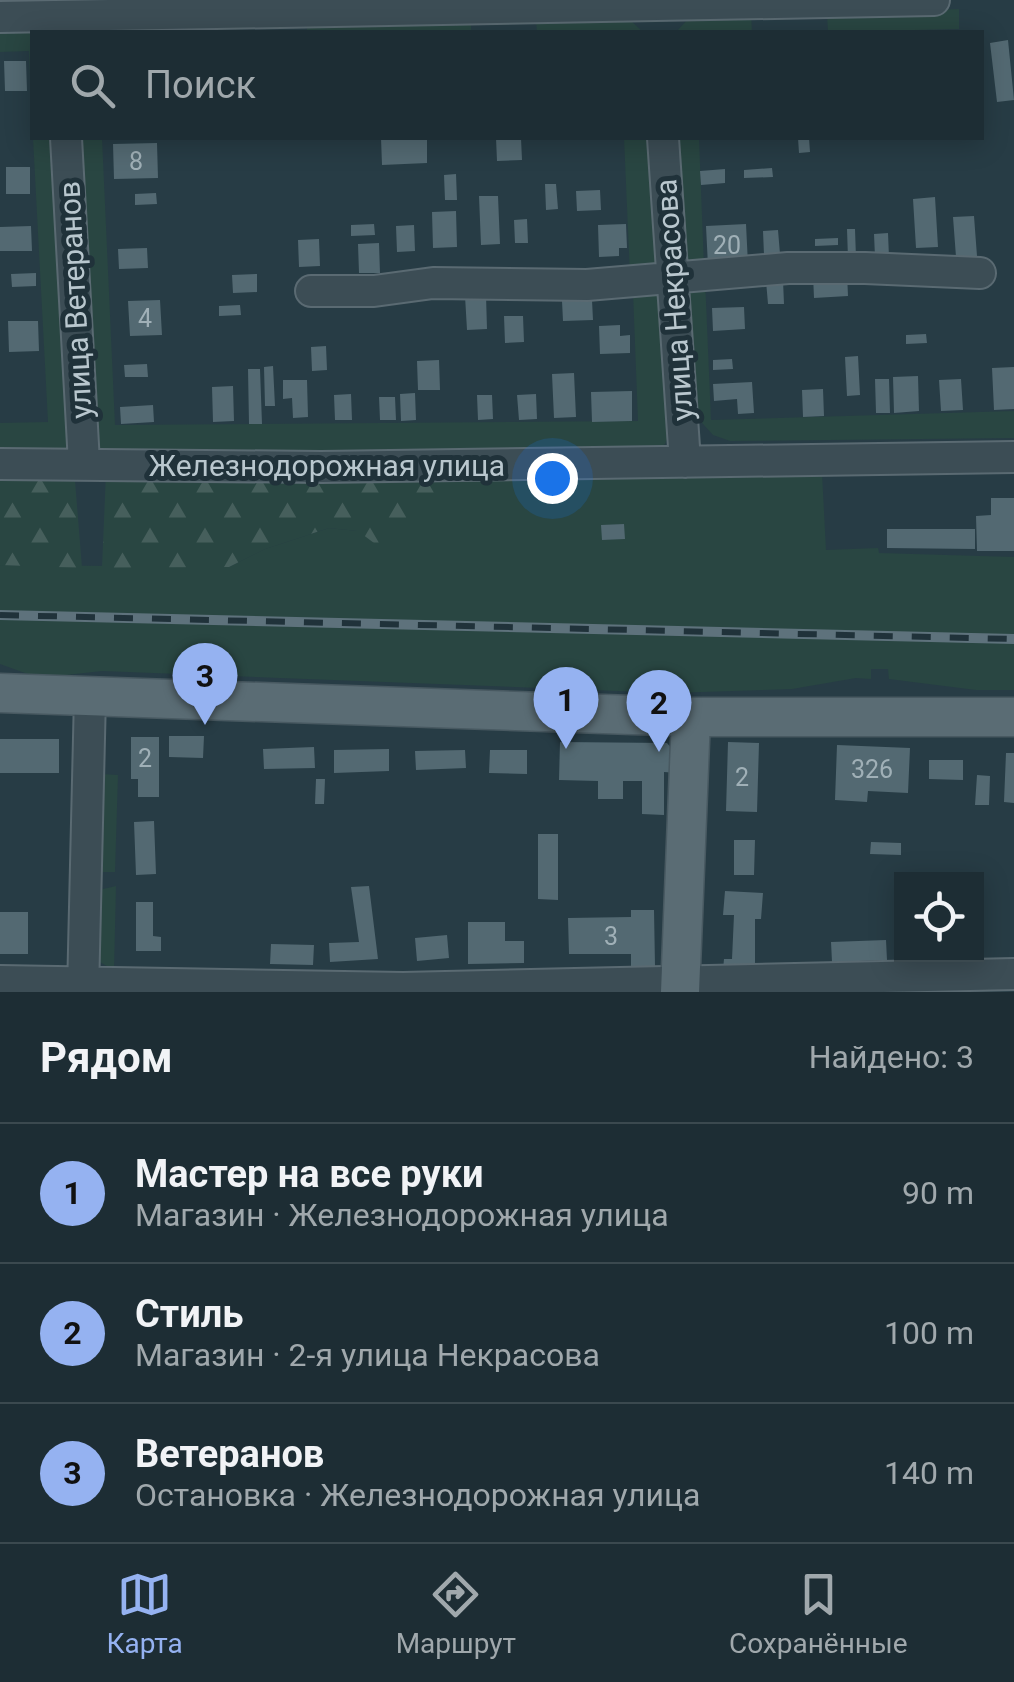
<!DOCTYPE html>
<html lang="ru">
<head>
<meta charset="utf-8">
<style>
  body { margin:0; font-family:Roboto,sans-serif; background:#2a3940; color:#f1f3f6 }
  .controls { position:absolute; right:30px; bottom:30px; display:grid; overflow:hidden; border-radius:0px; box-shadow:0 5px 25px #0003 }
  .controls button { width:90px; height:90px; display:grid; place-items:center; padding:0; border:0; border-bottom:2px solid #3b494f; background:#1d2d34; color:#f1f3f6; font:50px sans-serif }
  .you { position:absolute; left:552px; top:478px; width:35px; height:35px; margin:-25px; border:8px solid #fff; border-radius:50%; background:#1a73e8; box-shadow:0 0 0 15px #1a73e833 }
  .badge { display:grid; place-items:center; width:65px; height:65px; border-radius:50%; background:#95b2f1; color:#111; font-size:32px; font-weight:700 }
  .pin { position:absolute; translate:-50% -82px; filter:drop-shadow(0 2px 5px #0008) }
  .pin::after { content:''; position:absolute; top:52px; width:35px; height:30px; background:inherit; clip-path:polygon(0 0,100% 0,50% 100%) }
  .list { margin:0; padding:0; list-style:none }
  h2 { display:flex; justify-content:space-between; align-items:center; height:130px; margin:0; padding:0 40px; font-size:42px }
  h2 small { font-size:32px; font-weight:400; color:#a0a8ac }
  .list li { display:grid; grid-template-columns:65px 1fr auto; gap:30px; align-items:center; box-sizing:border-box; height:140px; padding:0 40px; border-top:2px solid #3b494f }
  .list b { display:block; font-size:38px; white-space:nowrap }
  .list p { margin:0; font-size:32px; white-space:nowrap; color:#a0a8ac }
  .list em { font-size:32px; font-style:normal; color:#a0a8ac }
  .icon { flex:none; width:55px; height:55px; fill:none; stroke:currentColor; stroke-width:2; stroke-linecap:round; stroke-linejoin:round }
  .map { position:relative; flex:none; width:1014px; height:992px; overflow:hidden }
  .search { position:absolute; background:#1d2d34; box-shadow:0 5px 25px #0003; left:30px; right:30px; top:30px; height:110px; display:flex; align-items:center; gap:25px; box-sizing:border-box; padding:0 35px; border-radius:0px; color:#a0a8ac; font-size:38px }
  .sheet { height:550px; background:#1d2d34 }
  nav { display:flex; justify-content:space-around; align-items:center; box-sizing:border-box; height:140px; border-top:2px solid #3b494f; background:#1d2d34; font-size:28px; color:#a0a8ac }
  nav a { display:grid; justify-items:center; gap:5px }
  nav .on { color:#95b2f1 }
  .map>svg:first-child { display:block }
  .grass { fill:#294642 }
  .forest { fill:url(#forest-firs) }
  .building { fill:#536972 }
  .lines { fill:none; stroke-linecap:round; stroke-linejoin:round }
  .minor-casing { stroke:#5a6a72; stroke-width:34 }
  .major-casing { stroke:#485961; stroke-width:41 }
  .minor { stroke:#3c4d55; stroke-width:30 }
  .major { stroke:#5a6c74; stroke-width:38 }
  .rail-casing { stroke:#5e727c; stroke-width:10 }
  .rail { stroke:#20323a; stroke-width:6; stroke-dasharray:19; stroke-linecap:butt }
  .labels { text-anchor:middle; dominant-baseline:central; stroke-width:10; stroke-linejoin:round; paint-order:stroke }
  .number-label { font-size:25px; fill:#a0b0b7 }
  .street-label { font-size:30px; fill:#b9c7ce; stroke:#20323a }
</style>
</head>
<body>
<div class="map">
<svg width="1014" height="992" viewBox="0 0 1014 992">
  <defs>
    <pattern id="forest-firs" width="22" height="20" patternUnits="userSpaceOnUse" patternTransform="scale(2.5)"><rect width="22" height="20" fill="#294642"/><path d="M5 1l3.5 6h-7zM16 11l3.5 6h-7z" fill="#465f5c"/></pattern>
  </defs>
  <rect width="100%" height="100%" fill="#273c45"/>
  <path class="grass" d="M959,9V29L828,32L827,14Z
    M751,13L752,32H676L689,18Z
    M629,19L643,32H537L536,21Z
    M471,22V32H307V25Z
    M0,28L39,29L44,32H32V125L29,51L0,52Z
    M33,138H56L70,452L0,453V423L48,422Z
    M76,138H102L115,425L638,421L633,292L660,291L669,435L665,444L656,450L107,457L96,448Z
    M624,138H649L656,275L630,276Z
    M676,138H699L704,267H685Z
    M705,278L711,420L1014,411V438L730,441L713,435L693,413L684,280Z
    M822,473L826,550L878,548L879,553L1014,557V690H976L889,679L888,669H871V679L856,678L792,689L670,693L102,671L39,678L0,664V565L229,567L265,549L329,528L358,531L477,475Z
    M100,774L118,775L115,872H96Z
    M116,886L114,970L96,960L99,890Z"/>
  <path class="forest" d="M74,469L82,568L0,565V471Z
    M106,474L477,475C446,510 427,531 382,549L358,531L329,528L265,549L229,567L102,568Z"/>
  <path class="building" d="M1008,40L1014,100L997,102L990,43Z
    M4,61H26L27,91H5Z
    M381,138H427V163L382,165Z
    M496,138H521L522,160L497,161Z
    M798,138H809L810,152L799,153Z
    M157,143L158,178L114,179L113,144Z
    M6,167H30V194H6Z
    M772,168L773,177L744,178V170Z
    M725,169V183L701,185L700,171Z
    M456,174L457,200H445L444,175Z
    M545,184H556L558,209L546,210Z
    M600,190L601,210L577,211L576,191Z
    M156,193L157,204L135,205V194Z
    M479,196H498L500,244L481,245Z
    M935,197L938,247L916,248L913,199Z
    M456,211L457,247L433,248L432,212Z
    M974,216L977,256L956,257L953,217Z
    M527,219L528,243H515L514,220Z
    M374,224L375,235L351,236V225Z
    M626,224L627,248H619V256L599,257L598,225Z
    M746,224L748,264L708,266L706,226Z
    M414,225L415,251L397,252L396,226Z
    M31,226L32,251H0V227Z
    M847,229H855L856,258L848,259Z
    M778,230L780,254L764,255L763,231Z
    M888,233L889,257H875L874,234Z
    M838,238V245L815,246V239Z
    M319,239L320,266L299,267L298,240Z
    M379,243L380,273H359L358,244Z
    M147,248L148,268L119,269L118,249Z
    M36,273V286L12,287L11,274Z
    M847,273L848,296L814,298L813,275Z
    M257,274V292L233,293L232,275Z
    M783,280L784,304H768L766,281Z
    M486,295L487,329L467,330L465,296Z
    M160,300L162,335L130,336L128,301Z
    M592,300L593,320L563,321L562,301Z
    M240,305L241,315L219,316V306Z
    M744,307L745,329L713,331L712,308Z
    M504,316H523L524,342L505,343Z
    M8,321H38L39,351L9,352Z
    M620,325V336L630,335V353L600,354L599,326Z
    M926,334L927,343L906,344V335Z
    M326,346L327,370L312,371L311,347Z
    M858,356L860,395L847,396L845,357Z
    M732,359L733,369L713,370V360Z
    M439,360L440,390H418L417,361Z
    M147,364L148,377H125L124,365Z
    M273,366L275,406H265L264,367Z
    M1014,367V409L994,410L992,368Z
    M248,369H260L262,424H249Z
    M574,373L576,417L554,418L552,374Z
    M918,376L919,411L894,413L893,377Z
    M875,379H889L890,413H876Z
    M961,379L963,410L941,411L939,380Z
    M283,380H307L308,417L293,418L292,398L283,399Z
    M752,382L754,413L738,414L737,399L714,401L713,384Z
    M233,386L234,421L213,422L212,387Z
    M823,389L824,416L803,417L802,390Z
    M632,391V421L592,422L591,392Z
    M415,393L416,420L401,421L400,394Z
    M351,394L352,420H335L334,395Z
    M536,394L537,419L519,420L517,395Z
    M477,395H492L493,419L478,420Z
    M379,397H395L396,420H380Z
    M153,405L154,422L121,424L120,407Z
    M991,498H1014V551H977L976,516L991,515Z
    M624,524L625,539L602,540L601,525Z
    M887,529H975V549L887,548Z
    M169,736H204L203,758L169,757Z
    M131,737H159V797H138V779H131Z
    M0,739H59V773H0Z
    M560,742L667,743L678,756V773L664,772V815L642,814V781H623V799H598V781L559,780Z
    M728,742L759,743L757,812L726,811Z
    M837,745L910,748L908,793L868,791L867,802L835,800Z
    M314,747L315,768L264,769L263,749Z
    M389,749V771L334,773V750Z
    M465,750L466,768L416,770L415,751Z
    M490,750H527V774L489,773Z
    M1006,753H1014V803L1004,802Z
    M929,760H963V780L929,779Z
    M977,775L990,776L989,805H975Z
    M316,779H325L324,804H315Z
    M154,821L156,874L136,875L134,822Z
    M538,834H558V900L538,899Z
    M734,840H755L754,875H734Z
    M871,842L901,843V855L870,854Z
    M369,886L378,959L330,962L329,943L359,942L351,887Z
    M725,891L763,893L761,919H755V971L723,970L724,959H732L734,915H723Z
    M136,902H153V936L161,937V951H136Z
    M631,910H654L655,966H631V954H569L568,918L631,917Z
    M0,912H28V954H0Z
    M468,922H505V941H524V963L468,964Z
    M447,935L449,958L417,961L415,938Z
    M886,940L887,960L832,962L831,942Z
    M271,944L314,945L313,965L270,964Z
    M914,954H970L972,966L957,968L956,958L915,963Z"/>
  <g class="lines">
    <defs>
      <path id="minor" d="M0,17L934,0
        M66,138L84,463
        M663,138L685,462
        M311,291H374L433,283L587,285L788,268H865L980,273
        M0,464L321,467L1014,457
        M0,981L403,988L1014,974
        M83,992L90,696"/>
      <path id="major" d="M0,693L691,717H1014
        M680,992L691,717"/>
    </defs>
    <use href="#minor" class="minor-casing"/>
    <use href="#major" class="major-casing"/>
    <use href="#minor" class="minor"/>
    <use href="#major" class="major"/>
    <defs>
      <path id="rail" d="M0,615L1014,639"/>
    </defs>
    <use href="#rail" class="rail-casing"/>
    <use href="#rail" class="rail"/>
  </g>
  <g class="labels">
    <g class="number-label">
      <text x="136" y="161">8</text>
      <text x="727" y="245">20</text>
      <text x="145" y="318">4</text>
      <text x="145" y="758">2</text>
      <text x="872" y="769">326</text>
      <text x="742" y="777">2</text>
      <text x="611" y="936">3</text>
    </g>
    <g class="street-label">
      <text transform="translate(75 300) rotate(-93)">улица Ветеранов</text>
      <text transform="translate(674 300) rotate(-94)">улица Некрасова</text>
      <text x="327" y="465">Железнодорожная улица</text>
    </g>
  </g>
</svg>
<div class="controls">
<button><svg class="icon" aria-label="locate" viewBox="0 0 24 24"><circle cx="12" cy="12" r="6"/><path d="M12 2v4M12 18v4M2 12h4M18 12h4"/></svg></button>
</div>
<div class="you"></div>
<div class="pin badge" style="left:566px;top:749px">1</div>
<div class="pin badge" style="left:659px;top:752px">2</div>
<div class="pin badge" style="left:205px;top:725px">3</div>
<div class="search"><svg class="icon" aria-label="search" viewBox="0 0 24 24"><circle cx="10" cy="10" r="6"/><path d="M15 15l6 6"/></svg>Поиск</div>
</div>
<section class="sheet">
<h2>Рядом<small>Найдено: 3</small></h2>
<ul class="list">
<li><span class="badge">1</span><div><b>Мастер на все руки</b><p>Магазин · Железнодорожная улица</p></div><em>90 m</em></li>
<li><span class="badge">2</span><div><b>Стиль</b><p>Магазин · 2-я улица Некрасова</p></div><em>100 m</em></li>
<li><span class="badge">3</span><div><b>Ветеранов</b><p>Остановка · Железнодорожная улица</p></div><em>140 m</em></li>
</ul>
</section>
<nav>
<a class="on"><svg class="icon" aria-label="map" viewBox="0 0 24 24"><path d="M3 6l6-2 6 2 6-2v14l-6 2-6-2-6 2zM9 4v14M15 6v14"/></svg>Карта</a>
<a><svg class="icon" aria-label="directions" viewBox="0 0 24 24"><path d="M12 3l9 9-9 9-9-9zM9 14v-3h6M13 9l2 2-2 2"/></svg>Маршрут</a>
<a><svg class="icon" aria-label="saved" viewBox="0 0 24 24"><path d="M7 4h10v16l-5-4-5 4z"/></svg>Сохранённые</a>
</nav>
</body>
</html>
